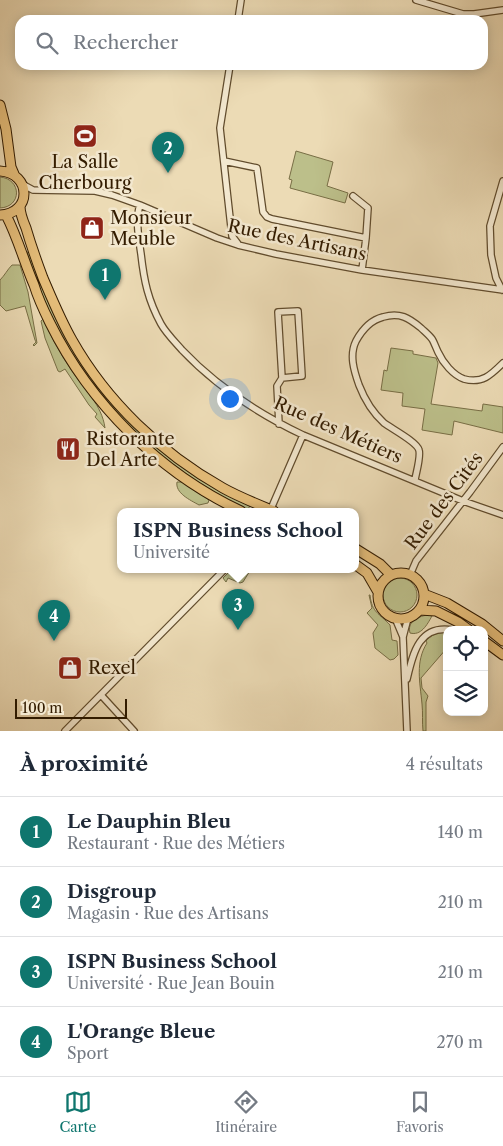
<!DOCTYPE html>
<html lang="fr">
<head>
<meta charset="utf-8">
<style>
  body { margin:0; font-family:"Libre Caslon Text",serif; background:#f6f6f7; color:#1f2937 }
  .controls { position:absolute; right:15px; bottom:15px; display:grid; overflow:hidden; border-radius:10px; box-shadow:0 2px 12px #0003 }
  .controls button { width:45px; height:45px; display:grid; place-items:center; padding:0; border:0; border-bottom:1px solid #e0e1e3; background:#fff; color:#1f2937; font:25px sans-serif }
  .scale { position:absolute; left:15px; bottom:12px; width:112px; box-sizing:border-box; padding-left:5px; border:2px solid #331c00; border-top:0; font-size:14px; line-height:18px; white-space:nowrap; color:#331c00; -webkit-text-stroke:4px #f3e8cf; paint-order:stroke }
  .you { position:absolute; left:229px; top:398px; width:18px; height:18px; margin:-12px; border:4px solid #fff; border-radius:50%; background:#1a73e8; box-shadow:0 0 0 8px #1a73e833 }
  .badge { display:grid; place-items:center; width:32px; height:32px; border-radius:50%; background:#0f766e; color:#fff; font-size:16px; font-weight:700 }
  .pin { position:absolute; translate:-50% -41px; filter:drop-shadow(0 1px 2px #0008) }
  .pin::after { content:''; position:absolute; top:26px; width:18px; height:15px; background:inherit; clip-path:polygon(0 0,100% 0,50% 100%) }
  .popup { position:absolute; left:117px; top:508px; width:242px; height:65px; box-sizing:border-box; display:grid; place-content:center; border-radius:10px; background:#fff; filter:drop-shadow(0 1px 4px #0005); font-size:16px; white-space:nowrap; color:#747a83 }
  .popup b { font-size:19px; color:#1f2937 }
  .popup::after { content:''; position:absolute; left:50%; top:100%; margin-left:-10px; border:10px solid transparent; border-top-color:#fff }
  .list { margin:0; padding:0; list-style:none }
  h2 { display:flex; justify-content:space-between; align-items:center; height:65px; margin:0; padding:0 20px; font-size:21px }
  h2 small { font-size:16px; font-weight:400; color:#747a83 }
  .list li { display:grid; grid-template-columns:32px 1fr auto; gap:15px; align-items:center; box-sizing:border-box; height:70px; padding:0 20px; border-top:1px solid #e0e1e3 }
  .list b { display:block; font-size:19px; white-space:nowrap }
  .list p { margin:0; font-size:16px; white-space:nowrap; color:#747a83 }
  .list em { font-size:16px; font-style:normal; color:#747a83 }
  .icon { flex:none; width:28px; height:28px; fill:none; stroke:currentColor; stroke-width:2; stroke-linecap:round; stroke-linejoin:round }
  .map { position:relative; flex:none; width:503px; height:731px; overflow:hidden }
  .search { position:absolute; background:#fff; box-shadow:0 2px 12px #0003; left:15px; right:15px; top:15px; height:55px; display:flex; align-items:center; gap:12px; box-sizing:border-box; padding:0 18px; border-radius:15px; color:#747a83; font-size:19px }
  .sheet { height:345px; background:#fff }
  nav { display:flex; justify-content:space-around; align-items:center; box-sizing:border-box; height:70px; border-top:1px solid #e0e1e3; background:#fff; font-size:14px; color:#747a83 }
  nav a { display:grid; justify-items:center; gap:2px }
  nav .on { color:#0f766e }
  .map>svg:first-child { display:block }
  .green { fill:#bcbf8a; stroke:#786e45 }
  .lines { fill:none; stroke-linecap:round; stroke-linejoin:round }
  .street-casing { stroke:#614c2d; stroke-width:8 }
  .primary-casing { stroke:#331c00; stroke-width:11 }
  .street { stroke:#f3e8cf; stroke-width:5.5 }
  .primary { stroke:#e6be7a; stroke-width:9 }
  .labels { text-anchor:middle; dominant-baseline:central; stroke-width:5; stroke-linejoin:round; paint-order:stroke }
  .poi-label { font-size:18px; fill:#331c00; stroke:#f3e8cf; text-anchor:start }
  .street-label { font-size:18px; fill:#331c00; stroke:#f3e8cf }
</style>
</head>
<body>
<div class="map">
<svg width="503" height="731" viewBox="0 0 503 731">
  <rect width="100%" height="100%" fill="#ecdbb5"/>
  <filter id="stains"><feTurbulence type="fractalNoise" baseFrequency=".004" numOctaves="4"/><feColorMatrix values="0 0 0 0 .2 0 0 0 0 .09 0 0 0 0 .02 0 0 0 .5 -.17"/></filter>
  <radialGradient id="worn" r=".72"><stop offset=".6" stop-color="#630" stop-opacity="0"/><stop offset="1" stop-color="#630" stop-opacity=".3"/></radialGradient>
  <path class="green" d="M296,151L333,162L327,186L348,193L345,203L290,188L292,180L289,179Z
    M0,177C22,179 22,207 0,208Z
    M27,252H29L53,312L123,415L151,443L185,469L214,488L250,505L248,510C162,469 91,400 50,313C40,293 34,273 27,252Z
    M12,265H20L28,292L37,343L34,346L33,345L36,342L35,340L25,306L6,311L0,305V280C5,275 7,270 12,265Z
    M43,319C51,337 61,355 72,371C84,389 102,405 105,428L95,417L97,414L89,405L65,369L60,372L58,371L45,338L41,321Z
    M391,348L413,351V354L436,358L438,363L431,404L482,411L483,404L503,407V433L454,421L452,435L422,430L425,409L402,406L403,393L381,390L384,370L387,371Z
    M177,482H182L209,500L208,503L199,505C190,500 175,493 177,482Z
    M232,569H251L243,582L240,583L228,578L226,582L223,578Z
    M383 595a17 17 0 1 1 34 0a17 17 0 1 1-34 0Z
    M369,595H370C372,613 379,613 390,625L392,640L397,641L398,655L394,659L390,660L375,648L373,633L378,625L367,613L372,608Z
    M427,615L432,616C427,625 421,636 410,633C407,622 417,617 427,615Z
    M441,632H447V648L421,678L422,688L428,696L426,702V731H423C422,722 423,713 422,704C420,682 415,662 427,643L426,641C430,636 435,634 441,632Z"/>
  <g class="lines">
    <defs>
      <path id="street" d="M416,0L463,14H474L503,10
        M238,20L241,0
        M230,65L220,128L232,236L238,244
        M224,161L257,168L263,212L267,217L272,219L366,238L362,270
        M22,184L33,190L95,191L112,195L140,205L217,238L238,245L276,254L362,270L503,290
        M353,196L368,208L366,238
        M140,205C135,219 139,240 141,254C144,281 148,300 161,324C166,333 175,342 182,350C217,387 257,413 303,435L463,501L503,515
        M502,290L496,278L491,255L490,226L503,181
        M298,311L302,376L282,378L278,312Z
        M279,424L277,386L282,378
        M415,480C416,473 421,457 419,450C417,442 392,429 384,423C373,413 364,398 359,385C354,371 349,355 356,341C362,330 371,320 383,317C400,312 409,318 421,328C424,331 429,335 432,339C434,342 436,348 438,352C443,363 453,375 464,379C482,384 491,375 503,363
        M270,511L303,435
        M410,575L416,561L470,492L503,447
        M395,618L403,637
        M407,679C413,653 419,624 453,630
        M101,695L134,731
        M65,731L225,569
        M407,731L403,637L408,618"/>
      <path id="primary" d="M0,105L6,129L11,167L14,174
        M0,171C32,173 32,214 0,215
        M20,206C20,214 23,221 26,228C31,245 37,262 43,278C52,299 61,321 72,340C107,402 161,453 223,488C239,497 257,504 274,511
        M6,215C18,238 24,262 34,285C38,298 44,311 50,323C90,404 160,473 241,511
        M356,549L380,564L391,575
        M356,565L367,573L378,592
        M378 596a23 23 0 1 1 46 0a23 23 0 1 1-46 0Z
        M424,594L447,603L482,624L503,641
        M419,610L436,611L458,622L469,630
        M484,641L503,655"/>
    </defs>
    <use href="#street" class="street-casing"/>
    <use href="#primary" class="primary-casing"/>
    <use href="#street" class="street"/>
    <use href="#primary" class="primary"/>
  </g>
  <defs>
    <symbol id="stadium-square" viewBox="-11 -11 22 22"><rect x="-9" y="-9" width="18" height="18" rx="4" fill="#8f2418" stroke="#f3e8cf"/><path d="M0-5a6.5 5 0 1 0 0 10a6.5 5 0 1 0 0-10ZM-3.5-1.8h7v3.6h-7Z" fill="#fff"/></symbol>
    <symbol id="shop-square" viewBox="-11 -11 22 22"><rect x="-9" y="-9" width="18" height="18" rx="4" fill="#8f2418" stroke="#f3e8cf"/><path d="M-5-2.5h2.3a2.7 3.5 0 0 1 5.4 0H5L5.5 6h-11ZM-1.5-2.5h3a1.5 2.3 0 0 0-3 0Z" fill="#fff"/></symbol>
    <symbol id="restaurant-square" viewBox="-11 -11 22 22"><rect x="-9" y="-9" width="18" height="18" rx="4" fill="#8f2418" stroke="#f3e8cf"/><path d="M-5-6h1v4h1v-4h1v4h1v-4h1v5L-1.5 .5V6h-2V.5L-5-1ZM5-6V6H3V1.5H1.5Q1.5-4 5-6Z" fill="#fff"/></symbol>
  </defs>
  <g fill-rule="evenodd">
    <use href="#stadium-square" x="71" y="122" width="28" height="28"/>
    <use href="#shop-square" x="78" y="214" width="28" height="28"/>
    <use href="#restaurant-square" x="54" y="435" width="28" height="28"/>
    <use href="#shop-square" x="56" y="654" width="28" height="28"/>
  </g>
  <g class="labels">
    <g class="poi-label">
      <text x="85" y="162" text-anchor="middle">La Salle<tspan x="85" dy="21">Cherbourg</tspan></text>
      <text x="110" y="218">Monsieur<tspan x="110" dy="21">Meuble</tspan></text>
      <text x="86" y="439">Ristorante<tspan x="86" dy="21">Del Arte</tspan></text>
      <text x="88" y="668">Rexel</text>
    </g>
    <g class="street-label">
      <text transform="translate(297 240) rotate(12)">Rue des Artisans</text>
      <text transform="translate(338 430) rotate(24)">Rue des Métiers</text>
      <text transform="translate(444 501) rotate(-53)">Rue des Cités</text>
    </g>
  </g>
  <rect width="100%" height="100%" filter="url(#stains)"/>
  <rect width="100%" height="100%" fill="url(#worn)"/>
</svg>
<div class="controls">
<button><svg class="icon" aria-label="locate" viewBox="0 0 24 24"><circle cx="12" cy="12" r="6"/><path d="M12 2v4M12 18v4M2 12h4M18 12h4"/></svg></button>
<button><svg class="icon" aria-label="layers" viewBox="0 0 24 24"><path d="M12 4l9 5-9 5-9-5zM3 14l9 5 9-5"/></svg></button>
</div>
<div class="scale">100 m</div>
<div class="you"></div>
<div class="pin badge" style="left:105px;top:300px">1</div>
<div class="pin badge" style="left:168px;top:173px">2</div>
<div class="pin badge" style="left:238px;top:630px">3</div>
<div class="popup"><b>ISPN Business School</b>Université</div>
<div class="pin badge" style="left:54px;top:641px">4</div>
<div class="search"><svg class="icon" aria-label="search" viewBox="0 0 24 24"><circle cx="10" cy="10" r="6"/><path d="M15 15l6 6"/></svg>Rechercher</div>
</div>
<section class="sheet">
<h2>À proximité<small>4 résultats</small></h2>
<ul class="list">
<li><span class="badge">1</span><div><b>Le Dauphin Bleu</b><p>Restaurant · Rue des Métiers</p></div><em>140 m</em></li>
<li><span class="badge">2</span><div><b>Disgroup</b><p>Magasin · Rue des Artisans</p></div><em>210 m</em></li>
<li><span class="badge">3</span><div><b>ISPN Business School</b><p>Université · Rue Jean Bouin</p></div><em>210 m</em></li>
<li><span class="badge">4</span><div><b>L'Orange Bleue</b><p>Sport</p></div><em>270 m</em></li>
</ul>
</section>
<nav>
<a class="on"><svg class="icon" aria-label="map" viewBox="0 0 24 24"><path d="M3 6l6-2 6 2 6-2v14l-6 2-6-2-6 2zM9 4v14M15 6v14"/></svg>Carte</a>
<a><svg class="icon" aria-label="directions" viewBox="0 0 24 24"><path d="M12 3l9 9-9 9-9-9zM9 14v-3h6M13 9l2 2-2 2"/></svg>Itinéraire</a>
<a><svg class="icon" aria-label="saved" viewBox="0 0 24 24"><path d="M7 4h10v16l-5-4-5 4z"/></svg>Favoris</a>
</nav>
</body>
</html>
